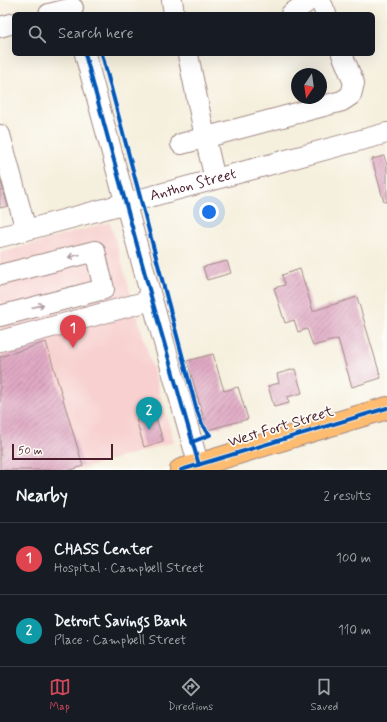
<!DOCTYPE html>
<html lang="en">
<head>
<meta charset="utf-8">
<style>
  body { margin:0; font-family:Mynerve,sans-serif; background:#242831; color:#f1f3f6 }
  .compass { position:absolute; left:291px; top:68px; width:36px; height:36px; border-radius:50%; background:#171b24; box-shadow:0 4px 16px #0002; rotate:193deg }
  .scale { position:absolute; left:12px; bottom:10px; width:101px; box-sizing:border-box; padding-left:4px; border:2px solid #4a1f2b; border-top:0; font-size:11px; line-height:14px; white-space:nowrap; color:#4a1f2b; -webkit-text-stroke:3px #fdfcf7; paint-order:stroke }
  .you { position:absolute; left:209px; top:212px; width:14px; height:14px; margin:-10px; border:3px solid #fff; border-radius:50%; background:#1a73e8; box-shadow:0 0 0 6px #1a73e833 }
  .badge { display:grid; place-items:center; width:26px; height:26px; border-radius:50%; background:#d1495b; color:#fff; font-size:13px; font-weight:700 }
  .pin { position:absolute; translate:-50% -33px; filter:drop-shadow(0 1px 2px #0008) }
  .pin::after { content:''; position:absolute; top:21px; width:14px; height:12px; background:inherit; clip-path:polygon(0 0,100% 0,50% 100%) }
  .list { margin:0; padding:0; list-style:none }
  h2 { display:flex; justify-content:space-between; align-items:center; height:52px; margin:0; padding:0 16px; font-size:17px }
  h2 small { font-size:13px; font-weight:400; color:#9ea1a6 }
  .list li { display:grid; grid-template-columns:26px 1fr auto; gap:12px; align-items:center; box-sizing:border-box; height:72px; padding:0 16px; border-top:1px solid #363941 }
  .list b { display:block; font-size:15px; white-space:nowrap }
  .list p { margin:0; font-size:13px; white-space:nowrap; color:#9ea1a6 }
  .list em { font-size:13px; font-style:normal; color:#9ea1a6 }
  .icon { flex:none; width:22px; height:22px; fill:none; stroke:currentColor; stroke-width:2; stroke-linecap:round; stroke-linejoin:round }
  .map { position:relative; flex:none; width:387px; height:470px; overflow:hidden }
  .search { position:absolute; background:#171b24; box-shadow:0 4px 16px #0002; left:12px; right:12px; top:12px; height:44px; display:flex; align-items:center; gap:10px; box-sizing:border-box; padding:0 14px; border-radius:6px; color:#9ea1a6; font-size:15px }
  .sheet { height:196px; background:#171b24 }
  nav { display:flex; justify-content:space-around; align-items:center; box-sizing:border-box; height:56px; border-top:1px solid #363941; background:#171b24; font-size:11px; color:#9ea1a6 }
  nav a { display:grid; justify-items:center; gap:2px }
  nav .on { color:#d1495b }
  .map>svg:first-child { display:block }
  .built { fill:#f7d0cf }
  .building { fill:url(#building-hatch) }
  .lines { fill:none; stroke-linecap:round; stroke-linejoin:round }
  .minor-casing { stroke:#a08784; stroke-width:22 }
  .major-casing { stroke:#a08784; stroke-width:24 }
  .minor { stroke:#fff; stroke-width:20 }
  .major { stroke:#fdbc70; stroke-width:22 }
  .cycleway-casing { stroke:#fdfcf7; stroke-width:6 }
  .cycleway { stroke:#0057b8; stroke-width:4 }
  .oneway { stroke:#ae9aa0 }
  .labels { text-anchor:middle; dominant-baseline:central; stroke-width:3.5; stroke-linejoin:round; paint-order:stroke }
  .street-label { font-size:15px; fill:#4a1f2b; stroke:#fdfcf7 }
</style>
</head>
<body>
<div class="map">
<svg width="387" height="470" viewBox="0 0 387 470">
  <defs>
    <pattern id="building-hatch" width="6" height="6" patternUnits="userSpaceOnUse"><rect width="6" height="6" fill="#dfa9c3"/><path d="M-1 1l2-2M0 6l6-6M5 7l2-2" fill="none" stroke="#b7899f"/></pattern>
  </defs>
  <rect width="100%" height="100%" fill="#fdfcf7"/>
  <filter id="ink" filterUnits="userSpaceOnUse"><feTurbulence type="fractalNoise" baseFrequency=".025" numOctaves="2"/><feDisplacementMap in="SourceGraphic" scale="8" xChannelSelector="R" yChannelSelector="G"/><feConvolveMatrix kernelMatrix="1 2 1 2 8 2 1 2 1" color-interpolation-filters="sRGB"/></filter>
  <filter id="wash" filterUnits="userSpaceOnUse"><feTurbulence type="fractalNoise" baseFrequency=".012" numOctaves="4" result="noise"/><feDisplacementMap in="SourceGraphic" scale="16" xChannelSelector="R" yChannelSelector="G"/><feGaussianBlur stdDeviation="0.9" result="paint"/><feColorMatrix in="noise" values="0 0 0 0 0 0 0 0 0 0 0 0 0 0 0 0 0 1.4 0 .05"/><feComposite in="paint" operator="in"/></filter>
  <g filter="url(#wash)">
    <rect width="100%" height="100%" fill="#f5efdd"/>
    <path class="built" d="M110,222L174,442L77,470H0V253Z"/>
    <g id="blocks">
      <path class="building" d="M384,156L387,165V202H384L372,159Z
        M0,179L8,206L0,208Z
        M227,261L231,273L207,280L203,267Z
        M300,269L313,311L357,297L381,378L352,387L338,339L313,346L307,329L298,332L294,320L285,323L274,288L285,285L282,275Z
        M46,342L83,466L71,470H0V357Z
        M213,354L224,391L238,387L248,419L207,430L187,361Z
        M295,369L302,393L287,397L289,403L274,407L268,386L279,383L277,374Z
        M155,414L163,441L144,447L136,419Z"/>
    </g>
  </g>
  <g filter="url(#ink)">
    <use href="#blocks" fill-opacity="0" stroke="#a08784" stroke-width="1"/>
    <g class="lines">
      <defs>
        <g id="minor">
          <path d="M172,0L174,14"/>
          <path d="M320,0L326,14"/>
          <path d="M49,14L73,8"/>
          <path d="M291,14L310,0"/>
          <path d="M0,27L14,23"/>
          <path d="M85,54L152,300L200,470"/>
          <path d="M188,55L205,137L215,179"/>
          <path d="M0,135L26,230"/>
          <path d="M181,144L342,101L351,95L354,83L342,54"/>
          <path id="s1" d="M0,237L387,133"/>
          <path d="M0,275L95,251L104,289L0,316"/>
          <path d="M0,341L152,300"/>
        </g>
        <path id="major" d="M181,470L387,408"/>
      </defs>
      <use href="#minor" class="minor-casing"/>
      <use href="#major" class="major-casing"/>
      <use href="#minor" class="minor"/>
      <use href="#major" class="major"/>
      <defs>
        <path id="cycleway" d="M85,54L152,300L199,465
          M102,54L197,411L203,426L210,435L192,442
          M181,470L387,408"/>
      </defs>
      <use href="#cycleway" class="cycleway-casing"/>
      <use href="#cycleway" class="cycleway"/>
    </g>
    <defs><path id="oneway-shaft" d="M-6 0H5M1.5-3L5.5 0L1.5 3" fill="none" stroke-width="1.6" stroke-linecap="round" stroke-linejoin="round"/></defs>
    <g class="oneway">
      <use href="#oneway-shaft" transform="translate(74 256) rotate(166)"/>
      <use href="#oneway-shaft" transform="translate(38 306) rotate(-15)"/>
    </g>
  </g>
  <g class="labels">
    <g class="street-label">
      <text stroke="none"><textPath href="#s1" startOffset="200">Anthon Street</textPath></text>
      <text transform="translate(281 427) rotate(-17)">West Fort Street</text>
    </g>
  </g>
</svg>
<svg class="compass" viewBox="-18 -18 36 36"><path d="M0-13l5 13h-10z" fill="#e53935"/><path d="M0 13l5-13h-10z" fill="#9ea1a6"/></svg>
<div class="scale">50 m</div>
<div class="you"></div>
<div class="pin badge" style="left:73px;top:348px;background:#e0444e">1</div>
<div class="pin badge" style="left:149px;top:430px;background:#0f9aa8">2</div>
<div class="search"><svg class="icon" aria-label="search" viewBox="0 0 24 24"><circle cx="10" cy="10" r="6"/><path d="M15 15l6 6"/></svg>Search here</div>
</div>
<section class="sheet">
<h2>Nearby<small>2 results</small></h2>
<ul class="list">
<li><span class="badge" style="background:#e0444e">1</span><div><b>CHASS Center</b><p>Hospital · Campbell Street</p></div><em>100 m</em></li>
<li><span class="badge" style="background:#0f9aa8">2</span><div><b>Detroit Savings Bank</b><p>Place · Campbell Street</p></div><em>110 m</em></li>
</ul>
</section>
<nav>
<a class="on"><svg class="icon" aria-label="map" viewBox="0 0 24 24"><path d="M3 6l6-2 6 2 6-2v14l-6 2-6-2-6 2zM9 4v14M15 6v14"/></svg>Map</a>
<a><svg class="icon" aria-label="directions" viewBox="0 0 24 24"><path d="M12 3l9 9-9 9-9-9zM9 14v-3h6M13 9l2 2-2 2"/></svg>Directions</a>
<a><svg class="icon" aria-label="saved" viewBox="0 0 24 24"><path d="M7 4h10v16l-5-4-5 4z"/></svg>Saved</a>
</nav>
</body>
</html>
